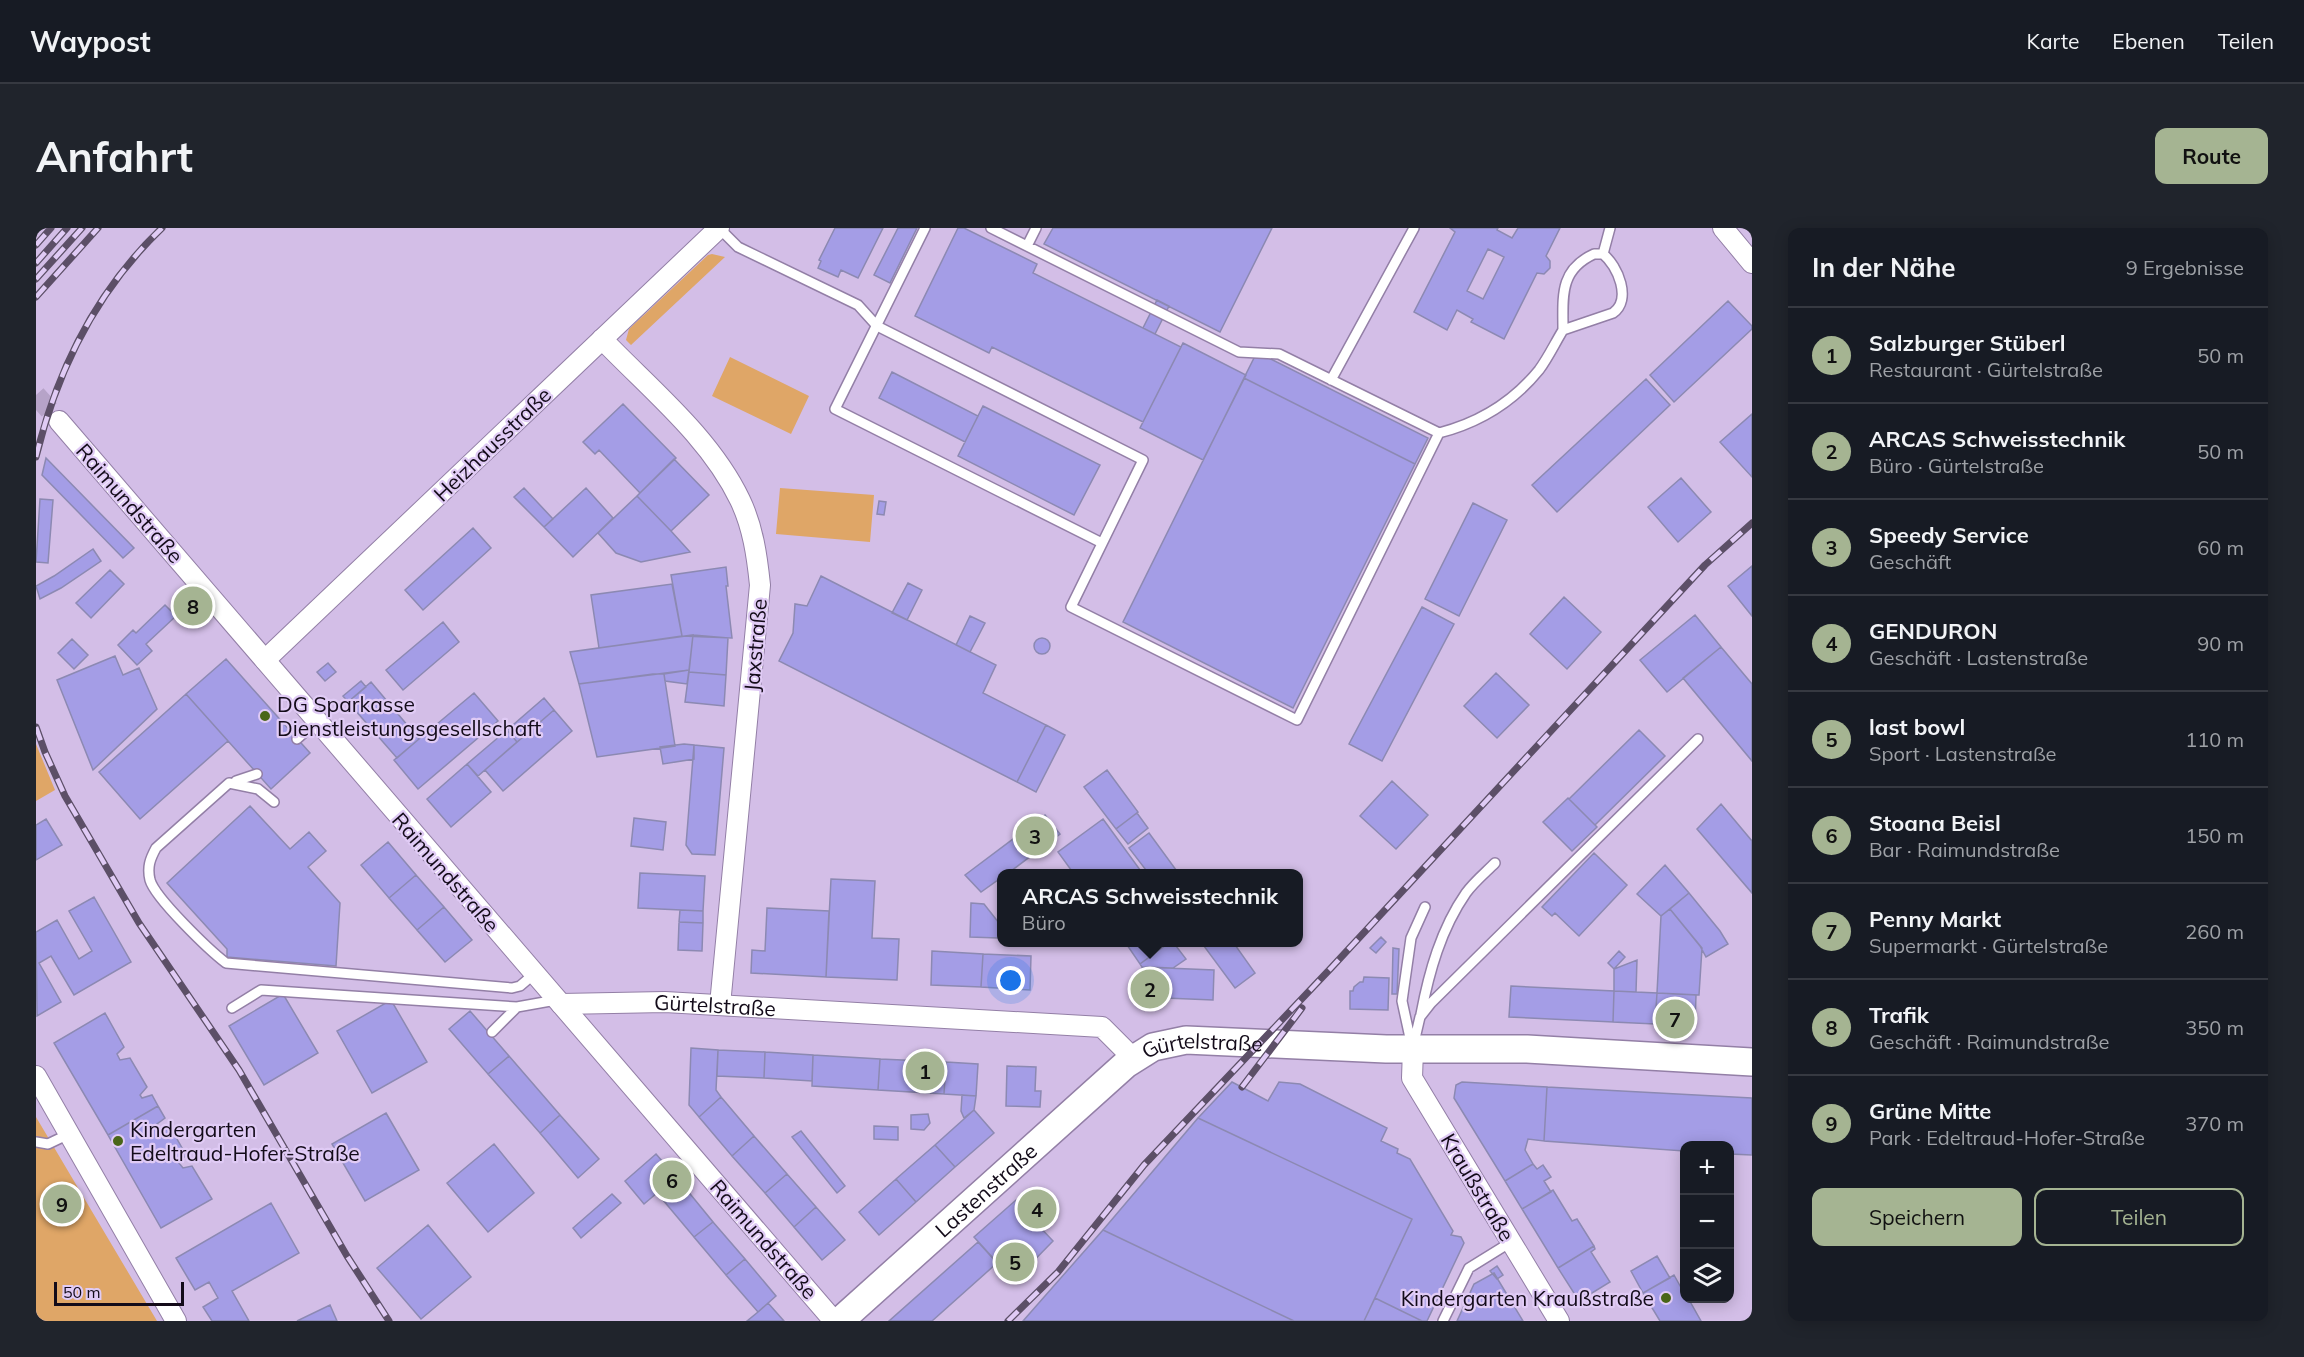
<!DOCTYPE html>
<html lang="de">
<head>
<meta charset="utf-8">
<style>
  body { margin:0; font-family:Mulish,sans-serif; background:#20242c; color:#f1f3f6 }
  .controls { position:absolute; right:18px; bottom:18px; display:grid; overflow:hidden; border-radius:12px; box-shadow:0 3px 15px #0003 }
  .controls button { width:54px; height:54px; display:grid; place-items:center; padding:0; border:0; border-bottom:2px solid #363941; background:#171b24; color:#f1f3f6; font:30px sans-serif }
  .scale { position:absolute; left:18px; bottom:15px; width:130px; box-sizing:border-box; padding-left:6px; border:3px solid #130b19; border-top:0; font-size:16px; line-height:21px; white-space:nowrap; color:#130b19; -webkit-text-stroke:4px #e0cbf5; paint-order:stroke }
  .you { position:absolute; left:975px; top:753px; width:21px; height:21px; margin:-15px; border:4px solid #fff; border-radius:50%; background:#1a73e8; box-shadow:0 0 0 9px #1a73e833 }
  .badge { display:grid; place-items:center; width:39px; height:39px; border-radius:50%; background:#a5b492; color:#111; font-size:20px; font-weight:700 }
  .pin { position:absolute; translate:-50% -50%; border:3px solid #fff; box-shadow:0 2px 6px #0006 }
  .popup { position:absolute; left:961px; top:641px; width:306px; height:78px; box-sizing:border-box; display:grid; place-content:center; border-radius:12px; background:#171b24; filter:drop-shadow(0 2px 4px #0005); font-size:20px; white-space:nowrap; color:#9ea1a6 }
  .popup b { font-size:22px; color:#f1f3f6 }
  .popup::after { content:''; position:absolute; left:50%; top:100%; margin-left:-12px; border:12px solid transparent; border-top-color:#171b24 }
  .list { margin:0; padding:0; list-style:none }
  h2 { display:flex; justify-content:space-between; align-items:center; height:78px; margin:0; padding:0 24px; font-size:26px }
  h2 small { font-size:20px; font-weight:400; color:#9ea1a6 }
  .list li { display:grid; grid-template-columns:39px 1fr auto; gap:18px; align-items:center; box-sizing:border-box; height:96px; padding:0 24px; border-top:2px solid #363941 }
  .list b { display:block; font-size:22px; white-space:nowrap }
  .list p { margin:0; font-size:20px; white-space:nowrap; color:#9ea1a6 }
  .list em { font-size:20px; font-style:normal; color:#9ea1a6 }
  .actions { display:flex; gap:12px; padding:18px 24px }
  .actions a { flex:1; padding:14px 0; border:2px solid #a5b492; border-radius:12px; text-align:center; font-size:21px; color:#a5b492 }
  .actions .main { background:#a5b492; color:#111 }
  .icon { flex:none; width:33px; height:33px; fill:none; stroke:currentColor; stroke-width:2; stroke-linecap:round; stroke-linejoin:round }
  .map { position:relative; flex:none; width:1716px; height:1093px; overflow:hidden; border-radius:12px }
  header { display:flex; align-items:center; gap:36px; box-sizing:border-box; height:84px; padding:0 30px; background:#171b24; border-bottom:2px solid #363941 }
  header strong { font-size:28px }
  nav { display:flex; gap:33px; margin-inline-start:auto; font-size:21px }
  .intro { display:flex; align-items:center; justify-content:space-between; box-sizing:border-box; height:144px; padding:0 36px }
  h1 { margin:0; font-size:42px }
  .button { padding:15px 27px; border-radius:12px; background:#a5b492; color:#111; font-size:21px; font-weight:700 }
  main { display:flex; gap:36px; padding:0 36px }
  aside { flex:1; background:#171b24; border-radius:12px; box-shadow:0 3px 15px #0003 }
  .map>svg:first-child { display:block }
  .green { fill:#dfa667 }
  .building { fill:#a49de6; stroke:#8c89b2; stroke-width:1.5; fill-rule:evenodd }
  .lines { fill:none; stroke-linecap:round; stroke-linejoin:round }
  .street-tunnel { stroke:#b6a3c8; stroke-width:20; stroke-dasharray:20 10; stroke-linecap:butt }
  .lane-casing { stroke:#937fa6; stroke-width:12 }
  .street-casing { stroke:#937fa6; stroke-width:22 }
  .secondary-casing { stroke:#937fa6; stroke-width:30 }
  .lane { stroke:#fff; stroke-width:9 }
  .street { stroke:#fff; stroke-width:20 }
  .secondary { stroke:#fff; stroke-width:27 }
  .rail-casing { stroke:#5c4f67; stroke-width:7 }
  .rail { stroke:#e0cbf5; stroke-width:4.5; stroke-dasharray:14; stroke-linecap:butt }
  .poi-dot { fill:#496618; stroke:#e0cbf5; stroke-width:2 }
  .labels { text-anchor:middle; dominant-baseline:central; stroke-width:4.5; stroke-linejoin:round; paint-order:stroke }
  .street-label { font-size:21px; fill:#130b19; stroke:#e0cbf5 }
  .poi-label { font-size:21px; fill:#130b19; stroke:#e0cbf5; text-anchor:start }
</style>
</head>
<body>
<header>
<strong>Waypost</strong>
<nav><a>Karte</a><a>Ebenen</a><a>Teilen</a></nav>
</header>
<div class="intro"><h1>Anfahrt</h1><a class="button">Route</a></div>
<main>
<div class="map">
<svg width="1716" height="1093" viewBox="0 0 1716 1093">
  <rect width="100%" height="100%" fill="#d3bee7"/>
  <path class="green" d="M676,26L689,29L595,117L590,112L593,101L672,27Z
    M694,129L773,168L755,206L676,168Z
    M744,260L838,267L834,314L740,306Z
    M0,516L19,562L0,573Z
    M0,889L121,1093H0Z"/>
  <path class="building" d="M799,0H847L822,50L805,42L802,49L782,40L785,33L783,32Z
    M862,0H881L854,55L838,47Z
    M922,0H928L1001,36L997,45L1145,119L1107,194L956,119L953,125L879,88Z
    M1017,0H1236L1184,104L1008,16Z
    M1414,0H1462L1461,2L1476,10L1482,0H1524L1510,28L1514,33V40L1508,46L1501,45L1468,111L1435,94L1437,91L1421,82L1411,102L1378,84L1419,4ZM1452,21L1468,29L1447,71L1431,63Z
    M1121,72L1133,78L1119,106L1107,100Z
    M1692,73L1716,98V101L1638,174L1614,147Z
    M1147,115L1210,147L1167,232L1104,200Z
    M1221,124L1392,210L1379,236L1208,150Z
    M856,144L942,188L929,214L843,170Z
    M1208,150L1379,236L1257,480L1087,394Z
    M1610,151L1634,177L1521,284L1496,257Z
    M587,176L640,230L604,265L563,222L559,226L547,214Z
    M947,178L1064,237L1038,287L922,228Z
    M1716,186V249L1684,214Z
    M10,230L98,320L87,330L6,247Z
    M638,231L673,267L635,303L601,268Z
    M1645,250L1675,284L1642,314L1612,279Z
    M488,260L517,291L508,299L478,269Z
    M550,260L577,290L537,329L508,299Z
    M601,268L635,303L654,324L605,334L580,325L562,305Z
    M4,271L17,272L12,335L0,334Z
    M843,273L850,274L848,287L841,286Z
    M1437,275L1471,292L1423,388L1389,371Z
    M437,300L455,320L387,382L369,362Z
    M57,321L65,333L25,360L4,371L0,358L18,348Z
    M1716,338V388L1692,358Z
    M690,339L692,358H690L696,410L646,408L635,347Z
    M74,342L88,356L55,390L40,375Z
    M785,348L960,437L947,465L1010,497L981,554L743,433L757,405L759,376L771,378Z
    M872,355L886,362L871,392L856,385Z
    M636,356L646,408L563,420L555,367Z
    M1528,369L1565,404L1531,441L1494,406Z
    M155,370L167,384L157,393L145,379Z
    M129,377L140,388L110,416L116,423L101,437L82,417L97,402L100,405Z
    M1386,379L1418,396L1346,533L1313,516Z
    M1659,387L1685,419L1631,464L1604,432Z
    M934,388L949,395L934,424L920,417Z
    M407,394L423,414L367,462L350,442Z
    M657,407L653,442L543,456L534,424Z
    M657,407L692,410L690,447L653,444Z
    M998 418a8 8 0 1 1 16 0a8 8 0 1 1-16 0Z
    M36,411L52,427L38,441L22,425Z
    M1685,419L1716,456V533L1647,450Z
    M79,428L87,447L103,440L121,481L57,542L21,452Z
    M190,431L274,525L235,561L150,466Z
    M292,435L300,444L289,453L281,444Z
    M653,442L651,456L629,453L628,446Z
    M653,444L690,447L688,478L649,474Z
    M1460,445L1493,477L1461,510L1428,478Z
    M617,446H628L639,518L561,529L543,456Z
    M325,453L330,459L312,474L307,468Z
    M335,454L383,511L361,530L312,474Z
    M438,465L462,493L382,561L358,532Z
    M150,466L192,513L104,591L63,544Z
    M508,470L518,482L481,514L471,502Z
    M518,482L536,503L467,563L449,542Z
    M1010,497L1029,507L1000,564L981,554Z
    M471,502L481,514L442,548L431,536Z
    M1603,502L1629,528L1559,597L1533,571Z
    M648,516L658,517V531L627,536L624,519Z
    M658,517L688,520L679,627L656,626L650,617Z
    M431,536L455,564L415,599L391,571Z
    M1071,542L1102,584L1080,601L1048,559Z
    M1356,553L1392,587L1360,621L1324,588Z
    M1532,570L1561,599L1536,623L1507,594Z
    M1685,576L1716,613V665L1661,601Z
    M214,578L254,621L273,604L290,623L272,639L304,675L300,738L191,729V721L131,655Z
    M1101,585L1112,600L1092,616L1080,601Z
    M1009,587L1024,606L971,646H966V649L945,664L929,647Z
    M598,590L630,594L627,622L595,618Z
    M10,591L26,617L0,632V597Z
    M1067,591L1107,646H1038L1022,624Z
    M1113,605L1143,646H1113L1093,620Z
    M352,614L380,647L353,670L325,637Z
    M1558,625L1591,657L1543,708L1519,685L1516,688L1506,679Z
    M1629,637L1653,665L1625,688L1601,666Z
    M604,645L669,648L667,683L602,680Z
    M380,647L408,679L381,702L353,670Z
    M795,651L839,653L836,710L863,711L861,752L790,749Z
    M1653,665L1684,703L1692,716L1670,729L1664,718L1634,681Z
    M58,669L95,734L38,767L15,728L3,735L25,774L1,788L0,704L21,692L43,731L56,723L33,683Z
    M935,675L948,676L963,695L962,710L934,709Z
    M408,679L436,712L409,734L381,702Z
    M731,680L793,683L790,749L715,745L716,722L729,723Z
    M1634,681L1666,720L1663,767L1621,765L1625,688Z
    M644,682L667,683V695L643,694Z
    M643,694L667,695L666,723L642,722Z
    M1345,709L1350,714L1340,725L1334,720Z
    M1089,714H1134L1104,736Z
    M1134,714H1137L1150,731L1137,740L1106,739L1104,736Z
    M1165,714H1197L1219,745L1199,760Z
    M1357,720L1363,721L1361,766H1356Z
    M896,723L947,726L945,759L895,757Z
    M1583,723L1589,729L1578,741L1572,735Z
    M947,726L995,728L994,762L945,759Z
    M1601,732L1600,764L1578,763V741Z
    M1106,739L1178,742L1177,772L1105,769Z
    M1328,749L1353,750L1352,782L1314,781V763H1317L1318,759L1324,754H1327Z
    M1475,758L1578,763L1577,794L1473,789Z
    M1578,763L1621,765L1619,796L1577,794Z
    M1621,765L1660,767L1659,798L1619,796Z
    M247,766L282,825L228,857L193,798Z
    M355,772L391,834L336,865L301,803Z
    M434,783L473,828L452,846L413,801Z
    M69,785L88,819L81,826L84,832L94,830L111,859L104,867L106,870L116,867L122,878L72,907L18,815Z
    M655,820L682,822L680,862L685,869L663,889L653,877Z
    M682,822L729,824L728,850L681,848Z
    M729,824L777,827L776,853L728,850Z
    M777,827L844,831L842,862L776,858Z
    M473,828L524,887L504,905L452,846Z
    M844,831L910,834L908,866L842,862Z
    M910,834L942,836L940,868L908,866Z
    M971,838L1000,839L999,863H1005L1004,879L970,878Z
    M1196,854L1232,873L1243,854L1264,856L1351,900L1345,913L1362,921L1361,925L1374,931L1417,1003L1415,1007L1425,1009L1428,1015L1391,1093H1386L1339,1070L1376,991L1162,890Z
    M1426,854L1511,859L1508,913L1492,911L1489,922L1497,936L1469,953L1418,870L1420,857Z
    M1511,859L1716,870V927L1694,926V918H1648V923L1508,913Z
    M926,867L940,868L938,882L928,890L925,883Z
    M685,869L718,908L696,928L663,889Z
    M122,878L129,890L121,896L124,901L133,897L150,927L143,935L147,940L156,938L176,971L125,1000L72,907Z
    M938,882L958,905L919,939L899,917Z
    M350,885L383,942L329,973L296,916Z
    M892,886L894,895L888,902L875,901V887Z
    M524,887L563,931L542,950L504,905Z
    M1162,890L1376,991L1328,1093H1258L1067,1002Z
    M838,898L862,899V912L838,911Z
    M765,903L809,958L801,965L756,909Z
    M718,908L751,946L729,965L696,928Z
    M458,916L498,965L452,1004L411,955Z
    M899,917L919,939L880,974L860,951Z
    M620,926L646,956L627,972L621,965L608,976L589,953Z
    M1497,936L1501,941L1507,937L1515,949L1508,953L1515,964L1486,981L1469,953Z
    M751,946L780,979L758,999L729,965Z
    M860,951L880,974L843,1007L823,984Z
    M646,956L677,994L658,1009L627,972Z
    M1001,960L1022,982L1002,997L1017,1013L978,1053L938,1009L980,972L983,976Z
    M1517,962L1536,993L1541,991L1558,1018L1522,1040L1486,981Z
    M576,966L585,975L545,1010L537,1000Z
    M235,975L263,1025L196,1063L213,1093H176L167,1079L182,1070L173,1054L159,1062L140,1030Z
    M780,979L809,1012L786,1032L758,999Z
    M677,994L709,1031L690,1047L658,1009Z
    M392,997L435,1049L385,1091L341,1040Z
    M1067,1002L1258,1093H987Z
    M942,1014L961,1035L896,1093H853Z
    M1558,1018L1559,1021L1555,1024L1574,1054L1543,1073L1522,1040Z
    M1621,1028L1634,1050L1607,1065L1595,1043Z
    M709,1031L740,1068L722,1084L690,1047Z
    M1461,1038L1467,1047L1461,1051L1454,1043Z
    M1458,1045L1487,1093H1421L1438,1056Z
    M1638,1047L1648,1065V1070H1652L1665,1093H1624L1607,1065Z
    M1339,1070L1386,1093H1328Z
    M732,1075L748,1093H711L722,1084Z
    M294,1077L301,1093H261Z"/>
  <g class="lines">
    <path class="street-tunnel" d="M0,167L23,193"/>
    <defs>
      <path id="lane" d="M683,0L702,19L822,77L841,98L1107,232L1035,379L1261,492L1403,205L1243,126L1203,124L955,0
        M889,0L799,181L1066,315
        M991,18L1000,0
        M1558,26H1567C1582,38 1596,72 1577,85L1527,102C1527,69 1523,42 1558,26Z
        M1567,26L1574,0
        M1295,152L1378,0
        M1403,205C1442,195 1477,174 1503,142C1512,130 1519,115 1527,102
        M261,511L281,493
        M200,553L221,546
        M238,574L222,561L193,555L120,620C114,631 111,639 114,652C119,670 173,722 190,735L476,760L484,758L498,746
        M196,780L225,762L481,779
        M1385,786C1393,744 1405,701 1430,665C1438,654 1449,645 1459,635
        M456,804L481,779L520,772
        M1376,819L1366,773L1375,710L1389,679
        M1377,819L1384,789L1395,775L1662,511
        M0,914L12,916L33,906
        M1407,1093L1433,1040L1475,1014"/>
      <g id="street">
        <path d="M1687,0L1716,35"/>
        <path d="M566,111C614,161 674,209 704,272C717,299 721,328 724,357L684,777"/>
        <path d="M23,193L798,1093"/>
        <path d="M229,432L683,0"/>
        <path id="s1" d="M525,776L629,774L1066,799L1097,830"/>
        <path d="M1377,821L1376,850L1523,1093"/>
        <path d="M0,848L140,1093"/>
      </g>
      <g id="secondary">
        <path id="s2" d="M804,1093L1090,836L1117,819L1150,812L1350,821H1491L1716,834"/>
      </g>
    </defs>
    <use href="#lane" class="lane-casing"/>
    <use href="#street" class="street-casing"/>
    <use href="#secondary" class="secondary-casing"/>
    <use href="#lane" class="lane"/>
    <use href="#street" class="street"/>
    <use href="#secondary" class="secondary"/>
    <defs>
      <path id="rail" d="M0,17L15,0
        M0,35L31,0
        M0,51L46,0
        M0,69L62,0
        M0,229C21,142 61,62 126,0
        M0,499L9,524L29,568L103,695L203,842L311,1028L353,1093
        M1206,859L1266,780
        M972,1093L1022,1044L1108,937L1296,739L1669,337L1716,295"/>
    </defs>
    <use href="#rail" class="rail-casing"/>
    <use href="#rail" class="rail"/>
  </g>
  <g class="poi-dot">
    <circle cx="229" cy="488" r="6"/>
    <circle cx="82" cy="913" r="6"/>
    <circle cx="1630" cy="1070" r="6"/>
  </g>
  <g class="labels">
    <g class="street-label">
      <text transform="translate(456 216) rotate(-44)">Heizhausstraße</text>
      <text transform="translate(94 275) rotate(49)">Raimundstraße</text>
      <text transform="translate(719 417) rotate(-85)">Jaxstraße</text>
      <text transform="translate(410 644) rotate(49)">Raimundstraße</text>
      <text stroke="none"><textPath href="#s1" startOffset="154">Gürtelstraße</textPath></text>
      <text stroke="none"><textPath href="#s2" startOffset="466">Gürtelstraße</textPath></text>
      <text transform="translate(1442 959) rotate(59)">Kraußstraße</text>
      <text stroke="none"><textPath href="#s2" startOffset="196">Lastenstraße</textPath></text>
      <text transform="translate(728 1011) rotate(49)">Raimundstraße</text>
    </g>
    <g class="poi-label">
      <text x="241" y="476">DG Sparkasse<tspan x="241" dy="24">Dienstleistungsgesellschaft</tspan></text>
      <text x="94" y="901">Kindergarten<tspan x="94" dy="24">Edeltraud-Hofer-Straße</tspan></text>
      <text x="1618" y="1070" text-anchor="end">Kindergarten Kraußstraße</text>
    </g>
  </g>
</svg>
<div class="controls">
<button>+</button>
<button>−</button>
<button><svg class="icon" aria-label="layers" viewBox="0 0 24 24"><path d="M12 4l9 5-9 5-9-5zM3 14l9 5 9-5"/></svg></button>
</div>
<div class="scale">50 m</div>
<div class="you"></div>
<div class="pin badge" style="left:889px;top:843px">1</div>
<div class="pin badge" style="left:1114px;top:761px">2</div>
<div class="popup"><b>ARCAS Schweisstechnik</b>Büro</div>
<div class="pin badge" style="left:999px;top:608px">3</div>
<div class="pin badge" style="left:1001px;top:981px">4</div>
<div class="pin badge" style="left:979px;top:1034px">5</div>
<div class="pin badge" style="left:636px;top:952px">6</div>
<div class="pin badge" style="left:1639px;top:791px">7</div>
<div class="pin badge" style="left:157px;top:378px">8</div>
<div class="pin badge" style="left:26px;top:976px">9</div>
</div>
<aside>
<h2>In der Nähe<small>9 Ergebnisse</small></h2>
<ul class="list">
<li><span class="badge">1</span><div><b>Salzburger Stüberl</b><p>Restaurant · Gürtelstraße</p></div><em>50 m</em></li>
<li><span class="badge">2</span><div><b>ARCAS Schweisstechnik</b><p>Büro · Gürtelstraße</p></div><em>50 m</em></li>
<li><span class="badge">3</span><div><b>Speedy Service</b><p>Geschäft</p></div><em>60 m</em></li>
<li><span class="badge">4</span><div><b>GENDURON</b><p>Geschäft · Lastenstraße</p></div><em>90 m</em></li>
<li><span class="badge">5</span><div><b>last bowl</b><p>Sport · Lastenstraße</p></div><em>110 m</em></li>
<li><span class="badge">6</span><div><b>Stoana Beisl</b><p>Bar · Raimundstraße</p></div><em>150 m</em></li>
<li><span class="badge">7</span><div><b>Penny Markt</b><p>Supermarkt · Gürtelstraße</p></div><em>260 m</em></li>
<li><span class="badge">8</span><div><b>Trafik</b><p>Geschäft · Raimundstraße</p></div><em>350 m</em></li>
<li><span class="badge">9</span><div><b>Grüne Mitte</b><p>Park · Edeltraud-Hofer-Straße</p></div><em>370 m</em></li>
</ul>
<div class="actions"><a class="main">Speichern</a><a>Teilen</a></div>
</aside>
</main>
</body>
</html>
